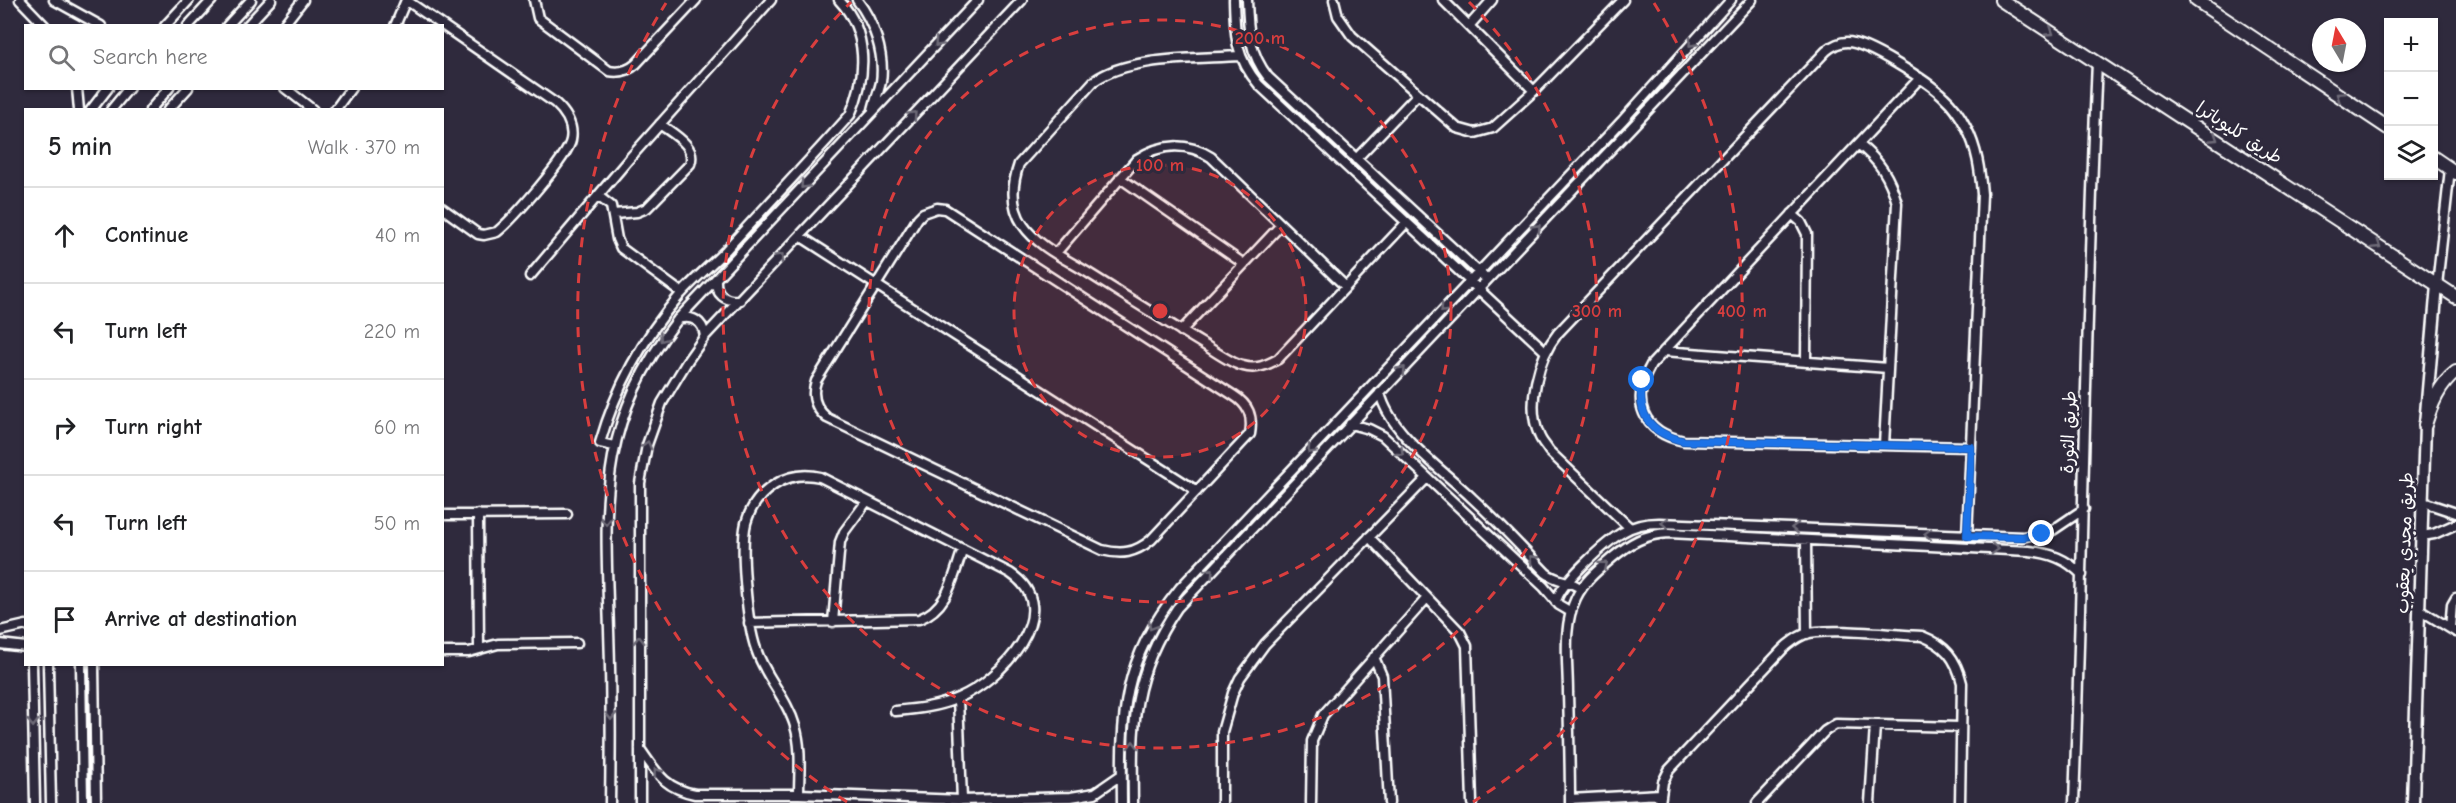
<!DOCTYPE html>
<html lang="en">
<head>
<meta charset="utf-8">
<style>
  body { margin:0; font-family:"Comic Neue","Playpen Sans Arabic",sans-serif; background:#f2f2f2; color:#202124 }
  .controls { position:absolute; right:18px; top:18px; display:grid; overflow:hidden; border-radius:0px; box-shadow:0 2px 4px #0004 }
  .controls button { width:54px; height:54px; display:grid; place-items:center; padding:0; border:0; border-bottom:2px solid #e0e0e0; background:#fff; color:#202124; font:30px sans-serif }
  .compass { position:absolute; left:2312px; top:18px; width:54px; height:54px; border-radius:50%; background:#fff; box-shadow:0 2px 4px #0004; rotate:350deg }
  .stop { position:absolute; width:18px; height:18px; margin:-14px; border:4px solid #1a73e8; border-radius:50%; background:#fff }
  .stop.end { background:#1a73e8; border-color:#fff; box-shadow:0 2px 6px #0008 }
  .list { margin:0; padding:0; list-style:none }
  h2 { display:flex; justify-content:space-between; align-items:center; height:78px; margin:0; padding:0 24px; font-size:26px }
  h2 small { font-size:20px; font-weight:400; color:#757577 }
  .list li { display:grid; grid-template-columns:39px 1fr auto; gap:18px; align-items:center; box-sizing:border-box; height:96px; padding:0 24px; border-top:2px solid #e0e0e0 }
  .list b { display:block; font-size:22px; white-space:nowrap }
  .list em { font-size:20px; font-style:normal; color:#757577 }
  .icon { flex:none; width:33px; height:33px; fill:none; stroke:currentColor; stroke-width:2; stroke-linecap:round; stroke-linejoin:round }
  .map { position:relative; flex:none; width:2456px; height:803px; overflow:hidden }
  .search { position:absolute; background:#fff; box-shadow:0 2px 4px #0004; left:24px; top:24px; width:420px; height:66px; display:flex; align-items:center; gap:15px; box-sizing:border-box; padding:0 21px; border-radius:0px; color:#757577; font-size:22px }
  .panel { position:absolute; background:#fff; box-shadow:0 2px 4px #0004; left:24px; top:108px; width:420px; height:558px; border-radius:0px }
  .map>svg:first-child { display:block }
  .lines { fill:none; stroke-linecap:round; stroke-linejoin:round }
  .minor-casing { stroke:#fff; stroke-width:13 }
  .tertiary-casing { stroke:#fff; stroke-width:15 }
  .secondary-casing { stroke:#fff; stroke-width:16 }
  .minor { stroke:#2f2a3d; stroke-width:8 }
  .tertiary { stroke:#2f2a3d; stroke-width:10 }
  .secondary { stroke:#2f2a3d; stroke-width:12 }
  .oneway { stroke:#6d6a77 }
  .route { stroke:#1a73e8; stroke-width:8 }
  .ring { fill:none; stroke:#da3e3e; stroke-width:3; stroke-dasharray:10 8 }
  .labels { text-anchor:middle; dominant-baseline:central; stroke-width:6; stroke-linejoin:round; paint-order:stroke }
  .street-label { font-size:18px; fill:#fff; stroke:#2f2a3d }
  .centre { fill:#da3e3e; stroke:#2f2a3d; stroke-width:3 }
  .ring-label { font-size:18px; text-anchor:middle; font-weight:bold; fill:#da3e3e; stroke:#2f2a3d; stroke-width:6; stroke-linejoin:round; paint-order:stroke }
</style>
</head>
<body>
<div class="map">
<svg width="2456" height="803" viewBox="0 0 2456 803">
  <rect width="100%" height="100%" fill="#2f2a3d"/>
  <filter id="ink" filterUnits="userSpaceOnUse"><feTurbulence type="fractalNoise" baseFrequency=".0167" numOctaves="2"/><feDisplacementMap in="SourceGraphic" scale="12" xChannelSelector="R" yChannelSelector="G"/><feConvolveMatrix kernelMatrix="1 2 1 2 8 2 1 2 1" color-interpolation-filters="sRGB"/></filter>
  <g filter="url(#ink)">
    <g class="lines">
      <defs>
        <path id="minor" d="M20,0L45,26
          M54,0L101,26
          M534,0L538,18L609,71C620,73 628,71 636,64L696,0
          M857,0C874,22 885,54 881,82C879,91 875,101 873,110
          M1234,0C1235,35 1235,57 1259,85L1545,351
          M1247,0C1248,29 1249,53 1268,77L1483,276
          M1334,0L1338,16L1352,36L1457,128L1475,133L1493,128L1534,91L1623,0
          M1443,0L1534,91
          M285,23L303,0
          M165,26L189,0
          M188,26L212,0
          M227,26L251,0
          M247,26L271,0
          M395,26L406,0L555,103C566,113 574,125 571,140C568,157 512,220 497,232L484,235L478,234L442,208
          M1469,26L1492,0
          M1240,56C1197,59 1129,56 1094,81L1019,164C1012,184 1010,206 1023,225C1038,247 1068,260 1090,274C1127,297 1165,321 1203,344C1215,351 1230,363 1243,366C1256,370 1267,365 1278,359L1406,223
          M1920,78L1651,365C1630,401 1642,432 1684,441L1971,447
          M77,88L79,110
          M285,88L313,110
          M91,110L108,88
          M111,110L129,88
          M150,110L169,88
          M168,110L188,88
          M335,110L351,88
          M1858,144C1879,160 1890,177 1897,203L1884,445
          M1356,159L1418,94
          M1120,178L1244,264
          M598,196L611,206L617,239L621,248L682,293
          M937,208L945,209L1233,395C1249,405 1253,416 1250,434L1151,540C1135,553 1122,555 1102,550L827,418C815,408 811,396 816,381L918,218L923,213Z
          M614,214L637,212L647,208L690,164C697,146 673,134 660,124
          M1792,214L1801,222L1807,234L1806,362
          M800,236L1197,491
          M1056,253L1137,159C1161,143 1187,142 1211,157L1346,287
          M530,276L629,159L771,0
          M716,279C715,294 725,302 740,300
          M2437,285L2450,169
          M678,319C692,315 703,321 705,336
          M1181,331L1281,225
          M1664,351L1888,368
          M1380,393C1390,434 1442,469 1472,498C1498,522 1522,548 1546,573C1557,582 1571,580 1581,589
          M1350,424L1369,429L1383,436L1544,587L1559,605L1571,612
          M614,446L600,443C616,387 642,339 680,295C694,279 711,265 726,250C767,205 809,161 850,115C867,77 869,32 839,0
          M2423,502L2456,513
          M478,514L479,649
          M442,515L567,514
          M1630,528L1549,451C1546,446 1541,441 1539,435C1526,405 1538,358 1558,333L1826,51C1832,46 1839,42 1847,42C1867,42 1929,82 1944,97C1952,104 1961,117 1966,127C1977,148 1980,170 1982,194L1967,536
          M2422,536L2434,534L2456,524
          M1369,537L1460,632L1467,646L1472,803
          M1806,540L1807,634
          M1556,602C1559,584 1606,542 1623,532C1634,525 1646,523 1659,523L2023,537L2053,530L2084,509
          M2419,609L2456,632
          M833,622L840,542L844,532L867,501
          M749,623L919,619C949,608 953,576 963,549
          M2450,628L2452,605L2456,598
          M0,631L26,625
          M0,644L26,647
          M442,652H469L498,644L577,643
          M1374,657L1382,676L1389,803
          M32,664L35,803
          M48,664L51,803
          M81,664L83,803
          M94,664L96,803
          M958,698L962,800
          M640,749C657,773 664,788 695,794H799L962,800L1071,797L1095,793L1121,775
          M799,794C799,772 802,748 795,726C787,698 765,677 756,649C747,624 740,548 746,523C755,491 787,469 820,477L1010,573C1068,611 999,681 958,698C938,707 916,709 895,711
          M1570,799L1661,794
          M610,803C611,745 611,688 609,630C605,504 596,425 678,319L978,0
          M640,803V483L647,445L662,403L688,360L705,336L1022,0
          M1122,803C1121,714 1121,661 1180,588L1622,121L1731,0
          M1133,803C1132,725 1131,676 1177,608L1752,0
          M1222,803V732L1233,693L1240,678L1265,644L1427,478
          M1311,803L1312,741L1323,715L1427,598
          M1570,803C1570,766 1569,730 1568,693C1568,662 1562,627 1576,598C1584,581 1598,570 1612,558C1630,543 1645,534 1669,533L2029,551C2050,553 2067,559 2082,575
          M1660,803L1663,782L1669,770L1782,650C1789,643 1796,638 1805,634C1827,627 1896,635 1922,636C1945,645 1956,658 1962,683L1960,803
          M1757,803L1825,731L1836,724L1961,727
          M1870,803L1875,725
          M2074,803C2083,556 2086,309 2097,62"/>
        <path id="tertiary" d="M2413,803L2425,425L2437,285"/>
        <path id="secondary" d="M2001,0L2456,297
          M2196,0L2388,128
          M2434,158L2456,173
          M2425,425C2431,405 2439,385 2456,372"/>
      </defs>
      <use href="#minor" class="minor-casing"/>
      <use href="#tertiary" class="tertiary-casing"/>
      <use href="#secondary" class="secondary-casing"/>
      <use href="#minor" class="minor"/>
      <use href="#tertiary" class="tertiary"/>
      <use href="#secondary" class="secondary"/>
    </g>
    <defs><path id="oneway-chevron" d="M-2-3.5L2.5 0L-2 3.5" fill="none" stroke-width="1.6" stroke-linecap="round" stroke-linejoin="round" transform="scale(1.5)"/></defs>
    <g class="oneway">
      <use href="#oneway-chevron" transform="translate(2050 32) rotate(33)"/>
      <use href="#oneway-chevron" transform="translate(938 43) rotate(133)"/>
      <use href="#oneway-chevron" transform="translate(1692 43) rotate(132)"/>
      <use href="#oneway-chevron" transform="translate(2340 96) rotate(-146)"/>
      <use href="#oneway-chevron" transform="translate(913 115) rotate(-47)"/>
      <use href="#oneway-chevron" transform="translate(2214 138) rotate(33)"/>
      <use href="#oneway-chevron" transform="translate(804 185) rotate(133)"/>
      <use href="#oneway-chevron" transform="translate(1537 228) rotate(-46)"/>
      <use href="#oneway-chevron" transform="translate(2377 245) rotate(33)"/>
      <use href="#oneway-chevron" transform="translate(780 257) rotate(-47)"/>
      <use href="#oneway-chevron" transform="translate(1444 309) rotate(133)"/>
      <use href="#oneway-chevron" transform="translate(663 338) rotate(126)"/>
      <use href="#oneway-chevron" transform="translate(1402 370) rotate(-46)"/>
      <use href="#oneway-chevron" transform="translate(647 445) rotate(-75)"/>
      <use href="#oneway-chevron" transform="translate(1311 450) rotate(133)"/>
      <use href="#oneway-chevron" transform="translate(1400 452) rotate(43)"/>
      <use href="#oneway-chevron" transform="translate(606 521) rotate(89)"/>
      <use href="#oneway-chevron" transform="translate(1665 523) rotate(-178)"/>
      <use href="#oneway-chevron" transform="translate(1795 528) rotate(-178)"/>
      <use href="#oneway-chevron" transform="translate(1928 534) rotate(-178)"/>
      <use href="#oneway-chevron" transform="translate(1995 549) rotate(2)"/>
      <use href="#oneway-chevron" transform="translate(1533 559) rotate(-134)"/>
      <use href="#oneway-chevron" transform="translate(1604 565) rotate(-40)"/>
      <use href="#oneway-chevron" transform="translate(1210 572) rotate(-46)"/>
      <use href="#oneway-chevron" transform="translate(1152 626) rotate(121)"/>
      <use href="#oneway-chevron" transform="translate(639 640) rotate(-91)"/>
      <use href="#oneway-chevron" transform="translate(611 716) rotate(90)"/>
      <use href="#oneway-chevron" transform="translate(33 723) rotate(89)"/>
      <use href="#oneway-chevron" transform="translate(1133 745) rotate(-90)"/>
      <use href="#oneway-chevron" transform="translate(657 772) rotate(-127)"/>
    </g>
  </g>
  <g class="lines" filter="url(#ink)">
    <path class="route" d="M1642,380C1637,415 1649,433 1684,441L1971,447L1967,536L2023,537L2042,534"/>
  </g>
  <circle cx="1160" cy="311" r="146" fill="#da3e3e" fill-opacity=".12"/>
  <g class="ring">
    <circle cx="1160" cy="311" r="146"/>
    <circle cx="1160" cy="311" r="291"/>
    <path d="M1469 2A437 437 0 1 1 851 2"/>
    <path d="M847 802A582 582 0 0 1 666 3M1654 3A582 582 0 0 1 1473 802"/>
  </g>
  <g class="labels">
    <g class="street-label">
      <text transform="translate(2239 133) rotate(33)">طريق كليوباترا</text>
      <text transform="translate(2069 432) rotate(-88)">طريق الثورة</text>
      <text transform="translate(2405 543) rotate(-88)">طريق مجدي يعقوب</text>
    </g>
  </g>
  <circle cx="1160" cy="311" r="9" class="centre"/>
  <g class="ring-label">
    <text x="1260" y="44">200 m</text>
    <text x="1160" y="171">100 m</text>
    <text x="1597" y="317">300 m</text>
    <text x="1742" y="317">400 m</text>
  </g>
</svg>
<div class="controls">
<button>+</button>
<button>−</button>
<button><svg class="icon" aria-label="layers" viewBox="0 0 24 24"><path d="M12 4l9 5-9 5-9-5zM3 14l9 5 9-5"/></svg></button>
</div>
<svg class="compass" viewBox="-18 -18 36 36"><path d="M0-13l5 13h-10z" fill="#e53935"/><path d="M0 13l5-13h-10z" fill="#757577"/></svg>
<div class="stop" style="left:1642px;top:380px"></div>
<div class="stop end" style="left:2042px;top:534px"></div>
<div class="search"><svg class="icon" aria-label="search" viewBox="0 0 24 24"><circle cx="10" cy="10" r="6"/><path d="M15 15l6 6"/></svg>Search here</div>
<section class="panel">
<h2>5 min<small>Walk · 370 m</small></h2>
<ul class="list">
<li><svg class="icon" aria-label="ahead" viewBox="0 0 24 24"><path d="M12 20V5M6 11l6-6 6 6"/></svg><div><b>Continue</b></div><em>40 m</em></li>
<li><svg class="icon" aria-label="left" viewBox="0 0 24 24"><path d="M17 20v-9H6M10 6l-5 5 5 5"/></svg><div><b>Turn left</b></div><em>220 m</em></li>
<li><svg class="icon" aria-label="right" viewBox="0 0 24 24"><path d="M7 20v-9h11M14 6l5 5-5 5"/></svg><div><b>Turn right</b></div><em>60 m</em></li>
<li><svg class="icon" aria-label="left" viewBox="0 0 24 24"><path d="M17 20v-9H6M10 6l-5 5 5 5"/></svg><div><b>Turn left</b></div><em>50 m</em></li>
<li><svg class="icon" aria-label="arrive" viewBox="0 0 24 24"><path d="M6 21V4h12l-3 4 3 4H6"/></svg><div><b>Arrive at destination</b></div></li>
</ul>
</section>
</div>
</body>
</html>
